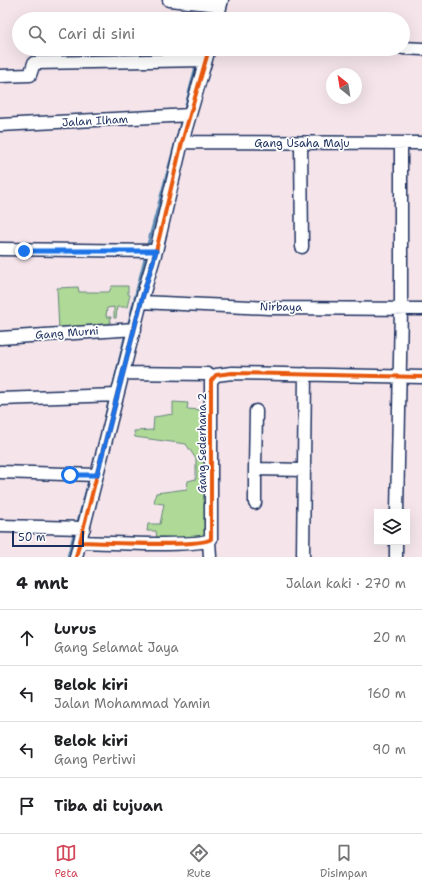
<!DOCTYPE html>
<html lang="id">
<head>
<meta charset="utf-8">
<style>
  body { margin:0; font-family:"Shantell Sans",sans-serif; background:#f6f6f6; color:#202124 }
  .controls { position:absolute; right:12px; bottom:12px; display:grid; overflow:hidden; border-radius:0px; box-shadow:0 4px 16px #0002 }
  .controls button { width:36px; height:36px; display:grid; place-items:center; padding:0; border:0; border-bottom:1px solid #e0e0e0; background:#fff; color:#202124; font:20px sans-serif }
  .compass { position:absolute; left:326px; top:68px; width:36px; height:36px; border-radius:50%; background:#fff; box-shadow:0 4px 16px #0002; rotate:330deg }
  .scale { position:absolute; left:12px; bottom:10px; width:72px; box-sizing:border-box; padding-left:4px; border:2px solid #1b2f5e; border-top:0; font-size:11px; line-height:14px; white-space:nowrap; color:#1b2f5e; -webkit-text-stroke:3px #fff; paint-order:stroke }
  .stop { position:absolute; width:12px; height:12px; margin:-9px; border:3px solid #1a73e8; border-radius:50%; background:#fff }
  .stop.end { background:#1a73e8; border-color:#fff; box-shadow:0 1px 4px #0008 }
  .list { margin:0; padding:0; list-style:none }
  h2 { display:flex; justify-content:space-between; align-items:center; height:52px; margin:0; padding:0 16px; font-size:17px }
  h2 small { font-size:13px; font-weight:400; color:#757577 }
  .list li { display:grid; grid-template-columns:26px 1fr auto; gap:12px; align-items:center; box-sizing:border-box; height:56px; padding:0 16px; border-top:1px solid #e0e0e0 }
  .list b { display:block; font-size:15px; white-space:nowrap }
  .list p { margin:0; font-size:13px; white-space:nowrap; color:#757577 }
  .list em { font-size:13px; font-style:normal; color:#757577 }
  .icon { flex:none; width:22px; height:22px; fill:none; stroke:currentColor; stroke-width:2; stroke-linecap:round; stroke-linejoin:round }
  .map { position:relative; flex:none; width:422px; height:557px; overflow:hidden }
  .search { position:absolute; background:#fff; box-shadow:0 4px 16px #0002; left:12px; right:12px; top:12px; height:44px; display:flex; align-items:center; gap:10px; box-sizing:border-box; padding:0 14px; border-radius:22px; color:#757577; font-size:15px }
  .sheet { height:276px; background:#fff }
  nav { display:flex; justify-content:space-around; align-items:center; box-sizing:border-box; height:56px; border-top:1px solid #e0e0e0; background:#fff; font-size:11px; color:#757577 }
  nav a { display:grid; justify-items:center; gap:2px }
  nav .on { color:#d1495b }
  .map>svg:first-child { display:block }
  .green { fill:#afd996; stroke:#65847a }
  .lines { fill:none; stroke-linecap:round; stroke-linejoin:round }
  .stream { stroke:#5f8db4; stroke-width:3 }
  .minor-casing { stroke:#1b2f5e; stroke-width:15 }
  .minor { stroke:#fff; stroke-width:12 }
  .cycleway-casing { stroke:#fff; stroke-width:6 }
  .cycleway { stroke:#e8590c; stroke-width:4 }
  .route { stroke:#1a73e8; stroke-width:5 }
  .labels { text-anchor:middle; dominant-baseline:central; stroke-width:3.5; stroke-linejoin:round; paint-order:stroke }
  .street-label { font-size:11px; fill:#1b2f5e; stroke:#fff }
</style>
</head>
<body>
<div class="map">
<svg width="422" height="557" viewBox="0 0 422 557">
  <rect width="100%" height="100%" fill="#f5e5eb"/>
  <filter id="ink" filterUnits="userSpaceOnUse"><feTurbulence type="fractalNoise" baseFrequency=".025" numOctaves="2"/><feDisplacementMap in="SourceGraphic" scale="8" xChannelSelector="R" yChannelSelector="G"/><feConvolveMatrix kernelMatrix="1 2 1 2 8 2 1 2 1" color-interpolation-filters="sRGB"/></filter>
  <g filter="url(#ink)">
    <path class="green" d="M112,286H128V294L130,295L127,307H117L116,318H114V307L107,308L106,317H111L109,329L59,331L57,288L78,287L79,292H109Z
      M173,402L188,403L187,409L204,410L207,539L157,538L156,531H147L148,524H160L164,504L154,503L156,493L187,489L188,481L196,479V459L186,444L135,437L134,431L153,430L154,417L173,414Z"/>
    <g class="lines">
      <path class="stream" d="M208,19L211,8
        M198,57L201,49
        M184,113L197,62
        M178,134L182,118
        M147,248L175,145
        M128,326L146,254
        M112,392L126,333
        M104,425L110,397
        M77,525L89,481
        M68,557L75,531"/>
      <defs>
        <path id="minor" d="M169,0L220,5
          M217,19L222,0
          M403,48L422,49
          M0,76L30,75L34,63L206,60
          M0,125L190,115
          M182,142L422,143
          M301,143L302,247
          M0,249L156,251
          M141,302L269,308L422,309
          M0,338L135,329
          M123,373L207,374L213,378
          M0,399L117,395
          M255,469L256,411
          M0,472L97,475
          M255,503V469L304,470
          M397,512L401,309V143
          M0,526L84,528
          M209,540L210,557
          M80,542C101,542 200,548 211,539V381L216,375L232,373L422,377
          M76,557L141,302L156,251L182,142L209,49
          M303,557L305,374
          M396,557V542"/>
      </defs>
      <use href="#minor" class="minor-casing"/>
      <use href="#minor" class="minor"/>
      <defs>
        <path id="cycleway" d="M80,542C101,542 200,548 211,539V381L216,375L232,373L422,377
          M76,557L141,302L156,251L182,142L209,49"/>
      </defs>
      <use href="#cycleway" class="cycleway-casing"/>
      <use href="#cycleway" class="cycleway"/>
    </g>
  </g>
  <g class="lines" filter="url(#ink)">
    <path class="route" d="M24,251H156L141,302L97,475H70"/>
  </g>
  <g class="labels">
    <g class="street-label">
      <text transform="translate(95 121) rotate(-3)">Jalan Ilham</text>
      <text x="302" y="143">Gang Usaha Maju</text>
      <text transform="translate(281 307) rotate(1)">Nirbaya</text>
      <text transform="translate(67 333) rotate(-4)">Gang Murni</text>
      <text transform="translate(202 443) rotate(-90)">Gang Sederhana 2</text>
    </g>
  </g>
</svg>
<div class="controls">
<button><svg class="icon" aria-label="layers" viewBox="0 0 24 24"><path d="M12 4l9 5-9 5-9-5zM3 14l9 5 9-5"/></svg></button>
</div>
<svg class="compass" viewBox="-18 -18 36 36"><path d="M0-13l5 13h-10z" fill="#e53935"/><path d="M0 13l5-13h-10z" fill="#757577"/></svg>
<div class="scale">50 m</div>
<div class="stop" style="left:70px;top:475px"></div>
<div class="stop end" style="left:24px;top:251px"></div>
<div class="search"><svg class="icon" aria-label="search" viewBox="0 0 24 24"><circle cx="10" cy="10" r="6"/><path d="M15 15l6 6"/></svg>Cari di sini</div>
</div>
<section class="sheet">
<h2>4 mnt<small>Jalan kaki · 270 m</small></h2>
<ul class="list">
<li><svg class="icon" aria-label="ahead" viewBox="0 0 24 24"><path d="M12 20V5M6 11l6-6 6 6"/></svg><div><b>Lurus</b><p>Gang Selamat Jaya</p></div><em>20 m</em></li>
<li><svg class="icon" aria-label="left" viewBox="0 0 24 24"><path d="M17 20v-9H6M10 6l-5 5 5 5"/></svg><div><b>Belok kiri</b><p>Jalan Mohammad Yamin</p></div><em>160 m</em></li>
<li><svg class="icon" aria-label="left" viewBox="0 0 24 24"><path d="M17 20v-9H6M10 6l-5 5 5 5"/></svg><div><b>Belok kiri</b><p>Gang Pertiwi</p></div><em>90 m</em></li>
<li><svg class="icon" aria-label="arrive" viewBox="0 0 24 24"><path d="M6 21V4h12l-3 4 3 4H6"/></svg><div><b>Tiba di tujuan</b></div></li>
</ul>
</section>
<nav>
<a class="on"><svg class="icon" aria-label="map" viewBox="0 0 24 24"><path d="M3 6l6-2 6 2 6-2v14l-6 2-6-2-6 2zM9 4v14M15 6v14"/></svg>Peta</a>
<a><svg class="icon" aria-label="directions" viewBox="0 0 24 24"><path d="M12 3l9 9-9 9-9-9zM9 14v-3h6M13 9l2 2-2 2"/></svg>Rute</a>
<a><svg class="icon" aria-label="saved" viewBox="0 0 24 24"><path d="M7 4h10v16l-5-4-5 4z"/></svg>Disimpan</a>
</nav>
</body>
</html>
